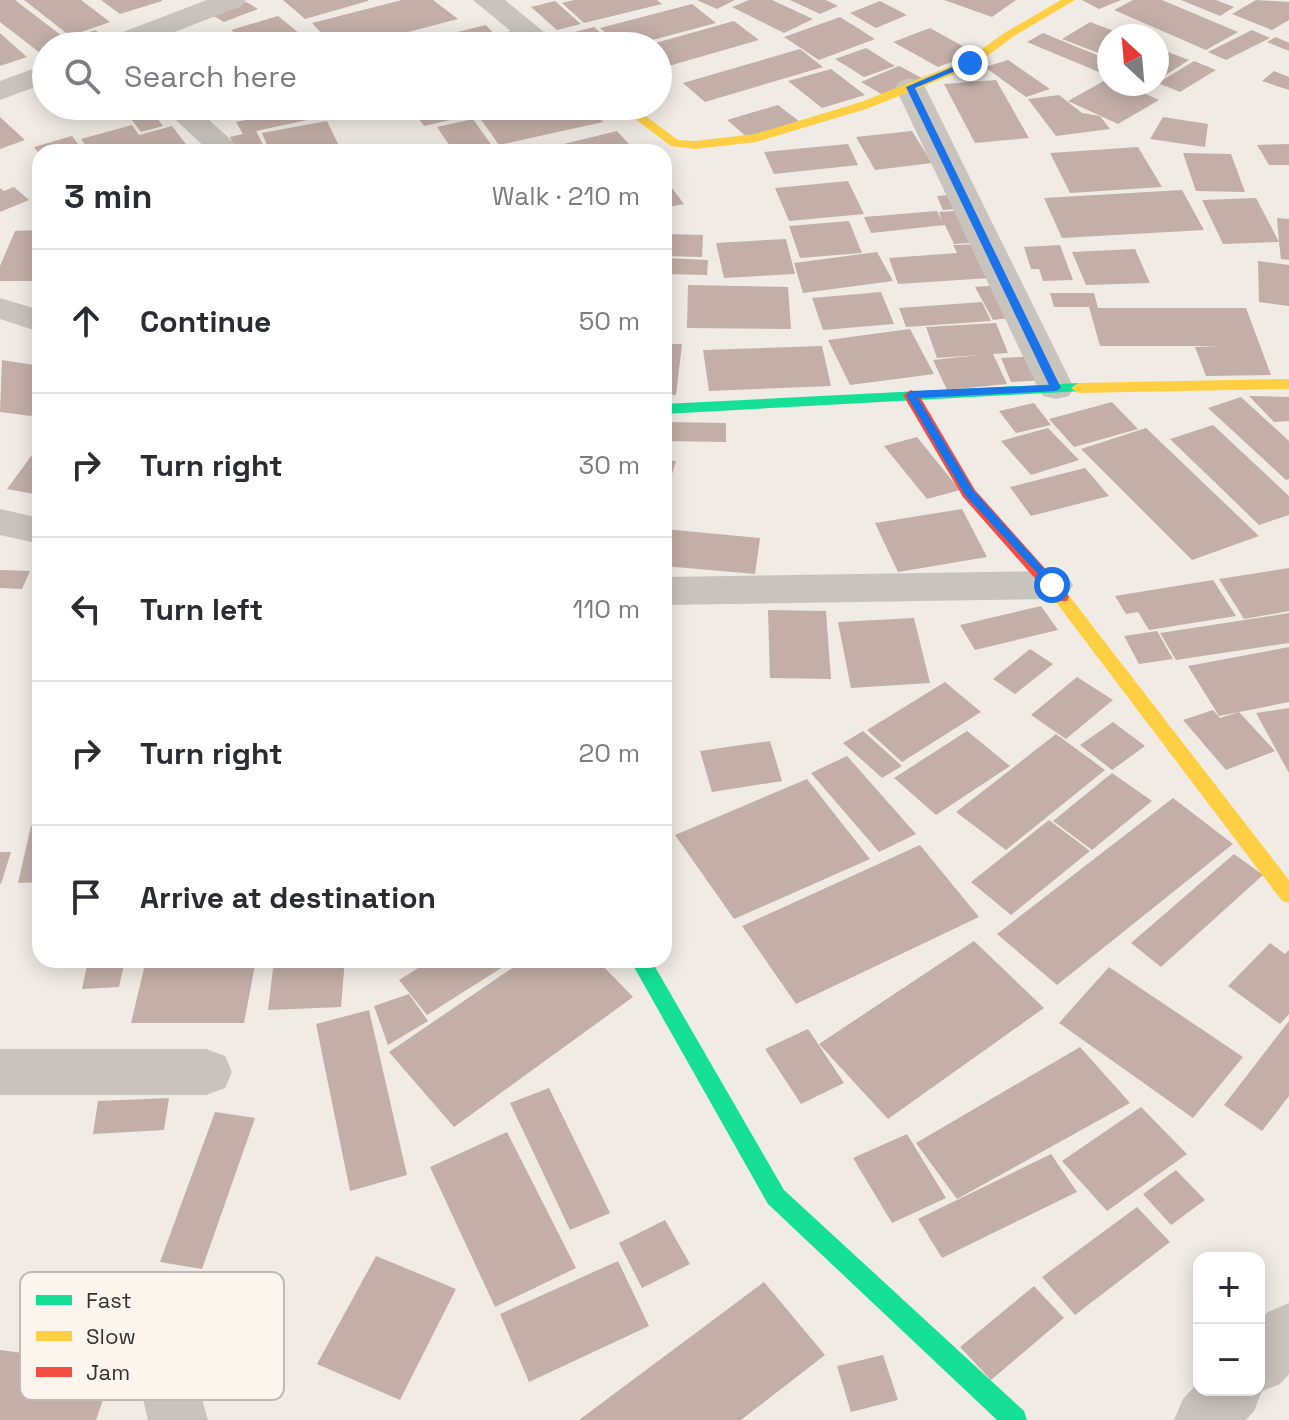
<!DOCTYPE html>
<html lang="en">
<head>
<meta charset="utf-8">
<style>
  body { margin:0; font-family:"Space Grotesk",sans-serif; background:#f2f2f3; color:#2b2b33 }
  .controls { position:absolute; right:24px; bottom:24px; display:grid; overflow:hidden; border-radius:16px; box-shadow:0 4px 20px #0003 }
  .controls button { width:72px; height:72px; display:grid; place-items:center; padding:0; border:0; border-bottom:2px solid #e1e1e2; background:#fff; color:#2b2b33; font:40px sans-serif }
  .compass { position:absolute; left:1097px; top:24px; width:72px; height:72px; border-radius:50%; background:#fff; box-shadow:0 4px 20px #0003; rotate:334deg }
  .stop { position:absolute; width:24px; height:24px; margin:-18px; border:6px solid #1a73e8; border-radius:50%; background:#fff }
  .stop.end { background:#1a73e8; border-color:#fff; box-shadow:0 2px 8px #0008 }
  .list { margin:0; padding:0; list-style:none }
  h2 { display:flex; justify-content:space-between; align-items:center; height:104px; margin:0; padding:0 32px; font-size:34px }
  h2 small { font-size:26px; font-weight:400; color:#7c7c81 }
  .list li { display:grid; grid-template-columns:52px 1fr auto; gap:24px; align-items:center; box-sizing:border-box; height:144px; padding:0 32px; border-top:2px solid #e1e1e2 }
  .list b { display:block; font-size:30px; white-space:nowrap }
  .list em { font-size:26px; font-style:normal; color:#7c7c81 }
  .icon { flex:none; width:44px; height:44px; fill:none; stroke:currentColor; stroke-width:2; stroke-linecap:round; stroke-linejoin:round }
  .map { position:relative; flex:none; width:1289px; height:1420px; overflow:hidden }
  .search { position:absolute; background:#fff; box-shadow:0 4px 20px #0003; left:32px; top:32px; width:640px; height:88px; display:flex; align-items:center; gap:20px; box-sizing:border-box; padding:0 28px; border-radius:44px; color:#7c7c81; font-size:30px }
  .panel { position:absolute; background:#fff; box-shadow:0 4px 20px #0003; left:32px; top:144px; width:640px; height:824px; border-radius:24px }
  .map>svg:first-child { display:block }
  .building { fill:#c3afa7 }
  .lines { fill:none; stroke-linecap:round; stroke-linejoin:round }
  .street { fill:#c9c3be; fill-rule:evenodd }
  .fast { fill:#16e098; fill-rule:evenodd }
  .slow { fill:#ffcf43; fill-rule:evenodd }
  .jam { fill:#f24e42; fill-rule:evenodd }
  .route { fill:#1a73e8 }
  .key { fill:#fbf5ee; stroke:#c1bab4; stroke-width:2 }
  .key-label { font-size:22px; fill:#3b302b }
</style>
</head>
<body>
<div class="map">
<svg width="1289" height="1420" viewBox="0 0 1289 1420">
  <rect width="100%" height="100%" fill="#f0ebe5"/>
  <path class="building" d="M0,0H15L75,46H46L44,56L0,22Z
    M24,0H81L110,22L70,36Z
    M101,0H162V1L120,14Z
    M283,0H368V1L305,19Z
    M402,0H433L458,19L355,46H333L312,23Z
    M574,0H657L662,4L584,23L562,3Z
    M697,0H735L717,9Z
    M749,0H772L813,19L784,33L732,7Z
    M790,0H826L838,6L820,14Z
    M944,0H1016L992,17Z
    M1082,0H1121L1099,9Z
    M1133,0H1162L1238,32L1206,50L1114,10Z
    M1181,0H1216L1234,7L1220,16Z
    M1256,0L1289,2V20L1272,30L1232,14Z
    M555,1L581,24L557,30L531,7Z
    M880,1L907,15L876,28L850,13Z
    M246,2L258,9L224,22L212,15Z
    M692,4L716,23L630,46H620L600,28Z
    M278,16L315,46H250L231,30Z
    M840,17L875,39L819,60L784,37Z
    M734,21L759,40L658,69V46L648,45Z
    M1090,22L1127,36H1109V57L1062,39Z
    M486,25L494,34L444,46H399Z
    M594,27L616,46H581L567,34Z
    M930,28L975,53L938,67L893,42Z
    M519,29L532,42L505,46L494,35Z
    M95,30L104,36L79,46L69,40Z
    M1252,30L1270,38L1226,60L1208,52Z
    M0,33L27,57L0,66Z
    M1043,33L1109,60V73L1106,75L1027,42Z
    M492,36L500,46H455V45Z
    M196,37L203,46H167V45Z
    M1276,37L1289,43V51L1267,42Z
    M866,48L895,66L864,77L835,59Z
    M1157,48L1189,60L1161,78L1157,77Z
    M800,49L823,67L705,102L683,83Z
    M1008,60L1050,89L1026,97L985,67Z
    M1194,61L1216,70L1180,92L1158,83Z
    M899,66L922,78L883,95L861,82Z
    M831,69L865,95L822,108L788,81Z
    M1274,71L1289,77V90L1262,81Z
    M1109,78V84H1123L1159,100L1118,124L1068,101Z
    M996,80L1029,138L975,143L944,84Z
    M1059,95L1082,113L1100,116L1110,129L1056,136L1028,99Z
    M778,105L800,122L748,138L727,120Z
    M148,106L163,126L141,132L125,111Z
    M249,106H356L358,109L256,131L267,152H238L230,137L243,134L236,122L246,120L239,108Z
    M425,106H507V107L424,126L412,109Z
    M536,106H590L603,122L499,145L480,118Z
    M0,117L25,140L0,149Z
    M1163,117L1208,124L1205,147L1150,139Z
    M473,119L492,146L454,152L437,127Z
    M327,121L339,146L304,152H270L262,133Z
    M132,125L139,135L172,126L192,152H90L81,139Z
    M617,131L636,152H535V151Z
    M912,131L932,163L875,170L856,137Z
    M72,136L84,152H40V155L34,147Z
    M848,144L858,165L774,174L764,152Z
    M1289,144V165H1269L1257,145Z
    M1138,147L1162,187L1070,193L1050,153Z
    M1183,153L1231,154L1245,192L1196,191Z
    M848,181L864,214L789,221L775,188Z
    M669,184L684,204L664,208V185Z
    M14,187L29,200L0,212V188L4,191Z
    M1182,190L1204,230L1062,238L1044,198Z
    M962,194L969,208L943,210L937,196Z
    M1256,198L1279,242L1277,218L1289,219V260L1281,259L1279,242L1223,244L1202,200Z
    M968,210L984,242L954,244L945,225L871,233L864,217L937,211L942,221L939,212Z
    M849,221L862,253L800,258L789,226Z
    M40,230V281H0V266L15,231Z
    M664,234L703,235L702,257L664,256Z
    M786,239L795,274L724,278L716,243Z
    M984,244L990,278L898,284L889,258L957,253L953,245Z
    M1060,245L1073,280L1043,281L1039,269H1031L1024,247Z
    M1135,249L1150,283L1086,285L1072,252Z
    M877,252L893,281L803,293L794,263Z
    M664,258L708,260L707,275L664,274Z
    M1258,261L1289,265V306L1259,302Z
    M688,285L788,287L791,329L687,328Z
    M999,285L1016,317L993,320L975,287Z
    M881,292L894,324L823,330L812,298Z
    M1050,293H1094L1098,308H1246L1271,375L1206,376L1195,347L1222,346H1100L1089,307H1054Z
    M982,302L991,321L906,327L899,308Z
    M996,323L1008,353L993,354L1007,384L947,390L933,360L979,355L937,358L926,327Z
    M910,329L934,374L850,385L828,340Z
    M664,344H682L676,395L664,394Z
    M822,346L831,386L709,391L703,350Z
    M1036,356L1047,380L1011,382L1001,358Z
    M2,360L40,366V404L31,416L0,412Z
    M1249,396L1289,397V421L1274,422Z
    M1241,397L1289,441V479L1286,480L1208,408Z
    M1112,402L1138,429L1074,447L1049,419Z
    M1034,403L1051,425L1016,433L999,411Z
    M664,422L726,423V442L664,441Z
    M1213,425L1289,496V515L1259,525L1170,439Z
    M1048,428L1079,460L1031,475L1001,441Z
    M1146,428L1259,536L1192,560L1081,449Z
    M917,437L960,490L927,499L884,446Z
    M40,444V495L7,489Z
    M664,460L676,461L665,497L664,496Z
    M1085,468L1109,496L1031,516L1010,487Z
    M962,509L987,557L898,572L875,523Z
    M664,529L760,538L755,574L664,566Z
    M1289,568V611L1244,619L1219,579Z
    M0,570L30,571L22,589L0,588Z
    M1213,580L1236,616L1149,630L1138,612L1126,614L1115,596Z
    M1041,606L1058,630L975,650L960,625Z
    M768,610L826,611L831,679L770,678Z
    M1289,613V643L1176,660L1160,633Z
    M914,618L930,683L851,688L838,622Z
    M1157,631L1173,659L1139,664L1124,636Z
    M1289,647V702L1219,716L1188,666Z
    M1030,649L1053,664L1015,694L993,679Z
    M1077,677L1113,700L1066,739L1031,715Z
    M945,682L981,712L902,762L867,730Z
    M1289,708V773L1256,713Z
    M1213,710L1220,718L1239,712L1275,751L1226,770L1183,720Z
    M1113,722L1145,746L1112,770L1080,745Z
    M863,731L902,766L882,778L843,743Z
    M967,731L1010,766L936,815L894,778Z
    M1056,734L1105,770L1006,850L956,812Z
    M770,741L782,781L712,792L700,751Z
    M847,756L916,834L879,852L811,773Z
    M1112,773L1152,801L1092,850L1053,821Z
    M807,779L870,859L734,919L675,835Z
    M1173,798L1233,844L1057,985L997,934Z
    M1049,820L1090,851L1011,915L971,882Z
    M40,825V882L18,883L31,826Z
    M920,845L979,917L796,1004L742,926Z
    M0,852H11L1,884H0Z
    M1234,854L1263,875L1161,967L1131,943Z
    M974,941L1044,1008L888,1119L819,1044Z
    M1270,943L1285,954L1289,950V1014L1280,1024L1228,986Z
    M88,960H125L119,987L82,989Z
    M146,960H256L244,1023H131Z
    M274,960H345L341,1007L268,1010Z
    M354,960H410L409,965L353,963Z
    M431,960H514L427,1015L399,980Z
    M524,960H597L633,997L454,1127L389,1052Z
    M1109,967L1243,1057L1193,1118L1059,1023Z
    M409,994L428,1021L388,1045L374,1006Z
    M369,1010L407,1175L350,1191L316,1024Z
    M1289,1021V1096L1262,1131L1224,1105Z
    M808,1029L844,1083L801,1104L765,1049Z
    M1080,1047L1130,1103L957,1199L916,1143Z
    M549,1088L610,1213L570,1230L510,1103Z
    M169,1098L164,1130L93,1134L98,1101Z
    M1141,1107L1187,1154L1107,1211L1062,1161Z
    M215,1112L255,1118L202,1269L160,1262Z
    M507,1132L576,1268L495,1307L430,1167Z
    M907,1134L946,1198L892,1223L853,1158Z
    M1051,1154L1077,1192L942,1258L918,1219Z
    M1176,1170L1205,1200L1171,1225L1143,1194Z
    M1137,1207L1170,1242L1075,1315L1042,1277Z
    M665,1220L690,1264L642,1288L619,1243Z
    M376,1256L456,1289L400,1400L317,1364Z
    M618,1261L649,1326L529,1382L500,1314Z
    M764,1282L825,1355L741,1420H579Z
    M1034,1286L1064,1318L991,1380L960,1347Z
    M0,1350L115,1365L96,1420H0Z
    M883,1355L898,1400L851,1412L837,1366Z"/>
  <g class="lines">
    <path class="street" d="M207,0H246L242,6L138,46H98L102,40Z
      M473,0H505L561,46H529Z
      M46,64V83L0,100V81Z
      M910,78L920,81L925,87L1074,388L1069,396L1056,399L1043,396L1038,388L895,87L900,81Z
      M161,106H194L244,152H210Z
      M0,298L40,310V332L0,319Z
      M0,509L40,518V544L0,535Z
      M1052,571L1067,575L1073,585L1067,595L1052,599L664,605V577Z
      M0,1049H206L225,1056L232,1072L225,1088L206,1095H0Z
      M1289,1303V1374L1280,1384L1262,1391L1254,1411L1246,1420H1174L1183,1399L1199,1382V1390H1259V1321L1268,1312Z
      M167,1344L188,1353L208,1420H148L137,1374L146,1353Z"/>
    <path class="fast" d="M1078,383L1083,385V391L664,414V404Z
      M630,960H651L784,1190L1024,1411L1027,1420H997L768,1204Z"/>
    <path class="slow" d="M1061,0H1075L1014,36L974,66L869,108L756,142L695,149L671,146L618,106H632L678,140L695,141L755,134L861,102L966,60L1006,32Z
      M1289,379V389L1078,393L1071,388L1078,383Z
      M1061,591L1067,593L1289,880V903L1282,901L1055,601L1053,597L1055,593Z"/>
    <path class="jam" d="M911,390L919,395L975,490L1067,593L1069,597L1067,601H1055L963,497L903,395Z"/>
  </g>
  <path class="route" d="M967,61L974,63L915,88L1061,388L1056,391L918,398L973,490L1056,582L1058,585L1052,589L965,495L906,395L911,391L1049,385L906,87Z"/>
  <rect x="20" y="1272" width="264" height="128" rx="12" class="key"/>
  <rect x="36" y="1295" width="36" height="10" fill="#16e098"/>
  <rect x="36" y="1331" width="36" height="10" fill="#ffcf43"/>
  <rect x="36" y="1367" width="36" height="10" fill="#f24e42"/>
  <g class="key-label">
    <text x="86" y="1308">Fast</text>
    <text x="86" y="1344">Slow</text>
    <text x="86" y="1380">Jam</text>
  </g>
</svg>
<div class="controls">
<button>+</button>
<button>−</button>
</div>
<svg class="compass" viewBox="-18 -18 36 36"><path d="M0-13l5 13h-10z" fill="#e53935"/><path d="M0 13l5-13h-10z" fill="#7c7c81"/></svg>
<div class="stop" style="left:1052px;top:585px"></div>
<div class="stop end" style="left:970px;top:63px"></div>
<div class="search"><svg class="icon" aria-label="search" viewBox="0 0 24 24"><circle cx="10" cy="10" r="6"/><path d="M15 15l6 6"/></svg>Search here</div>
<section class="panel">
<h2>3 min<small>Walk · 210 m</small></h2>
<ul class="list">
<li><svg class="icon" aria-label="ahead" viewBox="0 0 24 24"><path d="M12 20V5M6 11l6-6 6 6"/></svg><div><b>Continue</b></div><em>50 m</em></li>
<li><svg class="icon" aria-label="right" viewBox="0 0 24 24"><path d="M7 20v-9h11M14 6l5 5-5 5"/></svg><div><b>Turn right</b></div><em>30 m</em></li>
<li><svg class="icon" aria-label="left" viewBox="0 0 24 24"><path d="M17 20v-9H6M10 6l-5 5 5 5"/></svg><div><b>Turn left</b></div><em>110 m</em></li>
<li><svg class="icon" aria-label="right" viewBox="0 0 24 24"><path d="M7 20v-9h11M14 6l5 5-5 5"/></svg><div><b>Turn right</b></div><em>20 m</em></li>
<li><svg class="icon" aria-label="arrive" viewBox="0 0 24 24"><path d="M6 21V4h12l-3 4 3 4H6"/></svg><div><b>Arrive at destination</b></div></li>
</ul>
</section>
</div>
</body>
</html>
